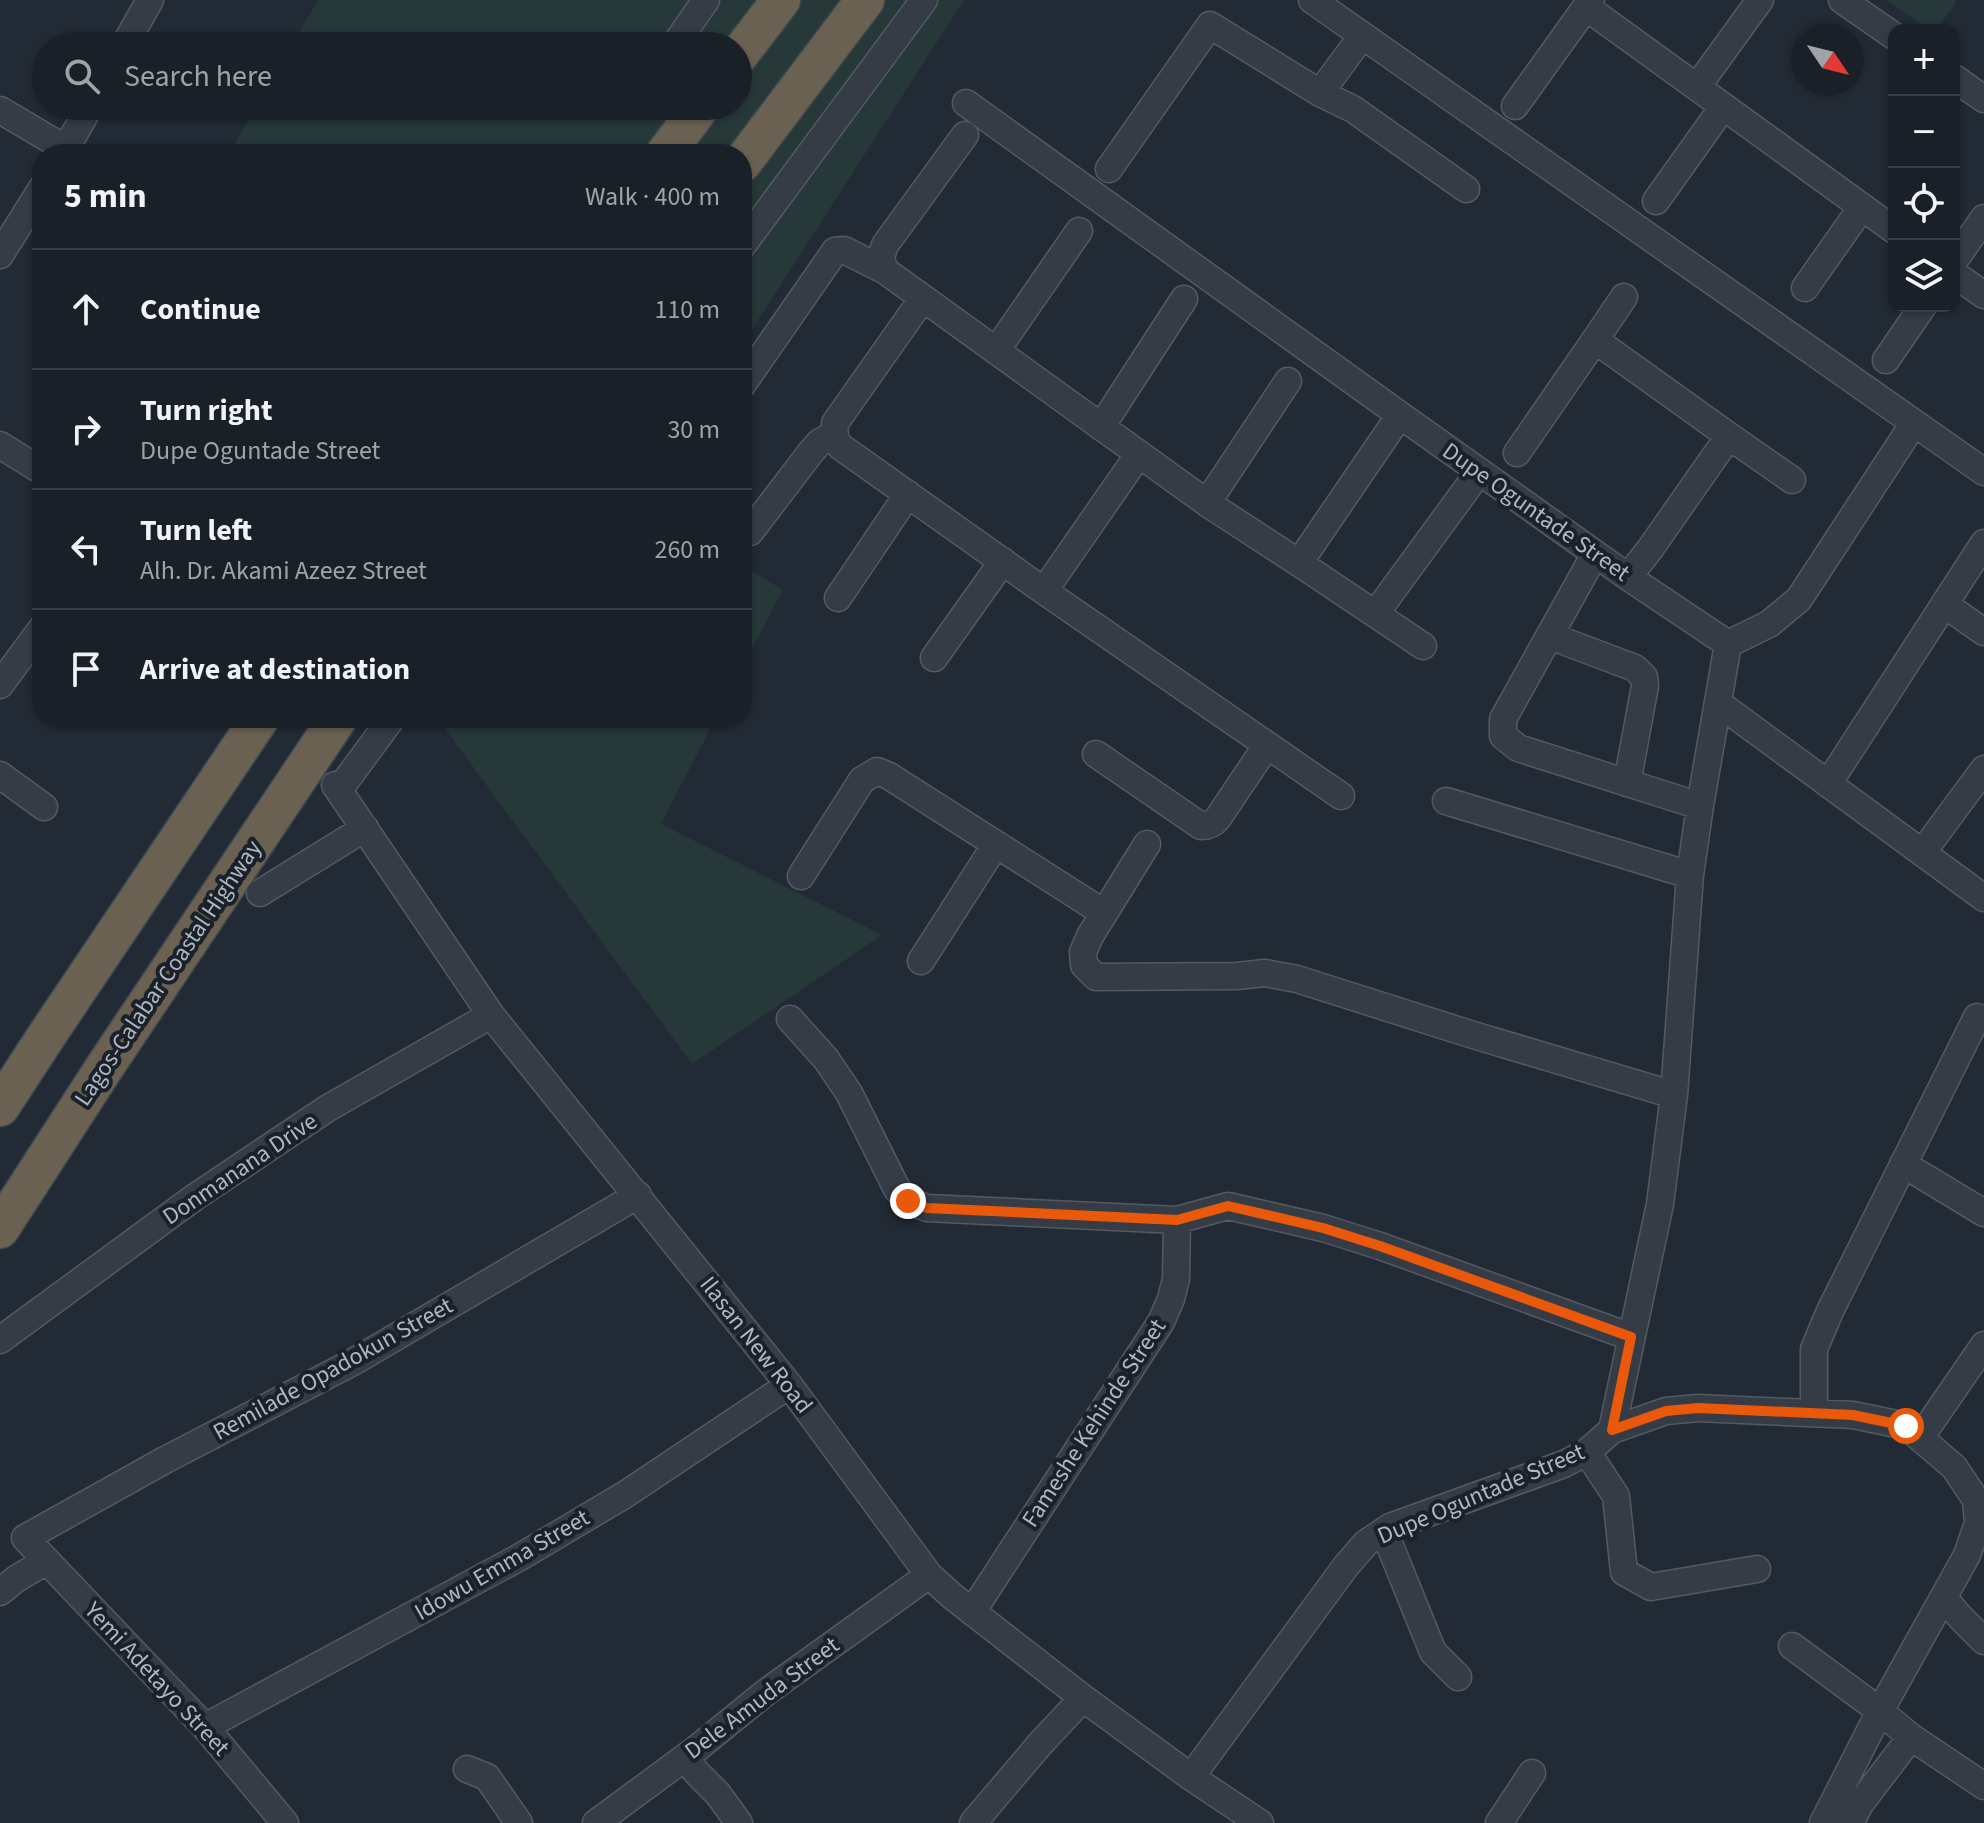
<!DOCTYPE html>
<html lang="en">
<head>
<meta charset="utf-8">
<style>
  body { margin:0; font-family:"Source Sans 3",sans-serif; background:#232830; color:#f1f3f6 }
  .controls { position:absolute; right:24px; top:24px; display:grid; overflow:hidden; border-radius:16px; box-shadow:0 2px 6px #0004 }
  .controls button { width:72px; height:72px; display:grid; place-items:center; padding:0; border:0; border-bottom:2px solid #383e45; background:#1a2028; color:#f1f3f6; font:40px sans-serif }
  .compass { position:absolute; left:1792px; top:24px; width:72px; height:72px; border-radius:50%; background:#1a2028; box-shadow:0 2px 6px #0004; rotate:125deg }
  .stop { position:absolute; width:24px; height:24px; margin:-18px; border:6px solid #ea580c; border-radius:50%; background:#fff }
  .stop.end { background:#ea580c; border-color:#fff; box-shadow:0 2px 8px #0008 }
  .list { margin:0; padding:0; list-style:none }
  h2 { display:flex; justify-content:space-between; align-items:center; height:104px; margin:0; padding:0 32px; font-size:34px }
  h2 small { font-size:26px; font-weight:400; color:#9fa3a8 }
  .list li { display:grid; grid-template-columns:52px 1fr auto; gap:24px; align-items:center; box-sizing:border-box; height:120px; padding:0 32px; border-top:2px solid #383e45 }
  .list b { display:block; font-size:30px; white-space:nowrap }
  .list p { margin:0; font-size:26px; white-space:nowrap; color:#9fa3a8 }
  .list em { font-size:26px; font-style:normal; color:#9fa3a8 }
  .icon { flex:none; width:44px; height:44px; fill:none; stroke:currentColor; stroke-width:2; stroke-linecap:round; stroke-linejoin:round }
  .map { position:relative; flex:none; width:1984px; height:1823px; overflow:hidden }
  .search { position:absolute; background:#1a2028; box-shadow:0 2px 6px #0004; left:32px; top:32px; width:720px; height:88px; display:flex; align-items:center; gap:20px; box-sizing:border-box; padding:0 28px; border-radius:44px; color:#9fa3a8; font-size:30px }
  .panel { position:absolute; background:#1a2028; box-shadow:0 2px 6px #0004; left:32px; top:144px; width:720px; height:584px; border-radius:32px }
  .map>svg:first-child { display:block }
  .green { fill:#273838 }
  .lines { fill:none; stroke-linecap:round; stroke-linejoin:round }
  .minor-casing { stroke:#525a63; stroke-width:29 }
  .highway-casing { stroke:#3f4750; stroke-width:41 }
  .minor { stroke:#353c46; stroke-width:26 }
  .highway { stroke:#6b6153; stroke-width:38 }
  .route { stroke:#ea580c; stroke-width:10 }
  .labels { text-anchor:middle; dominant-baseline:central; stroke-width:8; stroke-linejoin:round; paint-order:stroke }
  .street-label { font-size:24px; fill:#afb7c2; stroke:#1b212a }
</style>
</head>
<body>
<div class="map">
<svg width="1984" height="1823" viewBox="0 0 1984 1823">
  <rect width="100%" height="100%" fill="#222a35"/>
  <path class="green" d="M318,0H964L742,345V154H229L257,106H738V46H291Z
    M1887,0H1956L1957,1L1936,30H1929Z
    M742,565L783,590L742,668Z
    M437,718H716L661,824L882,935L692,1064Z"/>
  <g class="lines">
    <defs>
      <path id="minor" d="M1312,0L1984,472
        M1842,0L1894,36
        M1586,7L1894,230
        M1362,36L1320,93L1353,109L1466,189
        M124,46L150,0
        M674,46L706,0
        M1954,78L1984,99
        M1697,87L1760,0
        M966,103L1400,415
        M1515,106L1591,0
        M0,110L66,149
        M63,154L90,106
        M1109,169L1210,25L1320,93
        M1656,201L1723,107
        M742,246L924,0
        M0,255L42,188
        M1954,261L1984,218
        M1954,274L1984,295
        M1805,288L1862,207
        M1624,297L1595,340L1729,436
        M923,298L884,270L881,257L885,245L965,135
        M996,351L1079,231
        M1886,360L1923,306
        M742,385L835,251L844,250L884,270
        M1101,427L1184,299
        M0,445L42,471
        M1517,453L1595,340
        M1207,503L1288,381
        M750,532L811,452L820,442L834,434
        M1595,554L1503,719V736L1518,748L1700,806
        M1299,563L1423,646
        M1628,577L1650,549L1729,436L1792,480
        M1044,591L1139,454
        M838,598L908,494
        M1944,604L1984,632
        M1376,613L1479,472
        M1550,636L1635,668L1644,677L1645,686L1627,783
        M1728,644L1769,624L1799,599L1914,423
        M934,658L1003,561
        M0,685L42,628
        M1718,703L1984,898
        M1096,754L1201,826C1209,826 1213,824 1218,818L1267,745
        M0,775L44,807
        M1828,784L1984,543
        M335,785L491,1015L789,1385L929,1575L952,1596L1083,1698L1191,1777L1260,1823
        M339,790L392,718
        M1446,801L1690,875
        M1147,844L1090,936L1083,952L1084,965L1096,977L1237,976L1265,973L1297,979L1470,1034L1674,1095
        M1922,853L1984,769
        M801,876L862,780L877,771L889,776L1104,913
        M260,893L365,828
        M921,961L996,844
        M790,1019L826,1059L849,1093L897,1189L908,1201L927,1208L1177,1220L1228,1206L1323,1228L1380,1246L1631,1337
        M1903,1164L1984,1213
        M0,1340L195,1197L328,1108L491,1015
        M1814,1413V1349L1830,1311L1977,1017
        M1612,1430L1666,1411L1698,1408L1853,1415L1906,1426L1954,1467L1976,1500L1978,1523
        M1920,1438L1984,1345
        M1587,1452L1616,1496L1624,1572L1651,1587L1757,1569
        M1384,1531L1433,1652L1458,1677
        M0,1592L16,1579L46,1561
        M1944,1598L1960,1617L1984,1641
        M972,1612L1161,1322L1171,1299L1176,1279L1177,1220
        M1792,1646L1880,1711L1911,1737L1984,1786
        M205,1727L520,1557L626,1494L789,1385
        M685,1757L697,1773L718,1794L739,1823
        M467,1769L487,1777L519,1823
        M1191,1777L1346,1566L1366,1543L1390,1527L1564,1464L1587,1452L1612,1430L1660,1204L1674,1095L1690,875L1700,806L1728,644L1628,577L1400,415L1299,563L1207,503L923,298L835,423C834,434 834,439 841,447L1044,591L1341,796
        M285,1823L205,1727L25,1538L165,1460L353,1362L638,1195
        M596,1823L695,1750L765,1693L929,1575
        M973,1823L1040,1744L1083,1698
        M1499,1823L1532,1773
        M1823,1823L1880,1711L1967,1555L1978,1523L1984,1514
        M1850,1823L1860,1804L1911,1737"/>
      <path id="highway" d="M738,56L781,0
        M665,154L701,106
        M742,163L865,0
        M0,1107L47,1035L260,718
        M0,1229L104,1068L338,718"/>
    </defs>
    <use href="#minor" class="minor-casing"/>
    <use href="#highway" class="highway-casing"/>
    <use href="#minor" class="minor"/>
    <use href="#highway" class="highway"/>
  </g>
  <g class="lines">
    <path class="route" d="M908,1201L927,1208L1177,1220L1228,1206L1323,1228L1380,1246L1631,1337L1612,1430L1666,1411L1698,1408L1853,1415L1906,1426"/>
  </g>
  <g class="labels">
    <g class="street-label">
      <text transform="translate(1536 512) rotate(35)">Dupe Oguntade Street</text>
      <text transform="translate(168 973) rotate(-56)">Lagos-Calabar Coastal Highway</text>
      <text transform="translate(240 1169) rotate(-34)">Donmanana Drive</text>
      <text transform="translate(756 1345) rotate(52)">Ilasan New Road</text>
      <text transform="translate(333 1369) rotate(-29)">Remilade Opadokun Street</text>
      <text transform="translate(1094 1423) rotate(-57)">Fameshe Kehinde Street</text>
      <text transform="translate(1481 1494) rotate(-23)">Dupe Oguntade Street</text>
      <text transform="translate(502 1565) rotate(-30)">Idowu Emma Street</text>
      <text transform="translate(157 1679) rotate(47)">Yemi Adetayo Street</text>
      <text transform="translate(762 1698) rotate(-37)">Dele Amuda Street</text>
    </g>
  </g>
</svg>
<div class="controls">
<button>+</button>
<button>−</button>
<button><svg class="icon" aria-label="locate" viewBox="0 0 24 24"><circle cx="12" cy="12" r="6"/><path d="M12 2v4M12 18v4M2 12h4M18 12h4"/></svg></button>
<button><svg class="icon" aria-label="layers" viewBox="0 0 24 24"><path d="M12 4l9 5-9 5-9-5zM3 14l9 5 9-5"/></svg></button>
</div>
<svg class="compass" viewBox="-18 -18 36 36"><path d="M0-13l5 13h-10z" fill="#e53935"/><path d="M0 13l5-13h-10z" fill="#9fa3a8"/></svg>
<div class="stop" style="left:1906px;top:1426px"></div>
<div class="stop end" style="left:908px;top:1201px"></div>
<div class="search"><svg class="icon" aria-label="search" viewBox="0 0 24 24"><circle cx="10" cy="10" r="6"/><path d="M15 15l6 6"/></svg>Search here</div>
<section class="panel">
<h2>5 min<small>Walk · 400 m</small></h2>
<ul class="list">
<li><svg class="icon" aria-label="ahead" viewBox="0 0 24 24"><path d="M12 20V5M6 11l6-6 6 6"/></svg><div><b>Continue</b></div><em>110 m</em></li>
<li><svg class="icon" aria-label="right" viewBox="0 0 24 24"><path d="M7 20v-9h11M14 6l5 5-5 5"/></svg><div><b>Turn right</b><p>Dupe Oguntade Street</p></div><em>30 m</em></li>
<li><svg class="icon" aria-label="left" viewBox="0 0 24 24"><path d="M17 20v-9H6M10 6l-5 5 5 5"/></svg><div><b>Turn left</b><p>Alh. Dr. Akami Azeez Street</p></div><em>260 m</em></li>
<li><svg class="icon" aria-label="arrive" viewBox="0 0 24 24"><path d="M6 21V4h12l-3 4 3 4H6"/></svg><div><b>Arrive at destination</b></div></li>
</ul>
</section>
</div>
</body>
</html>
